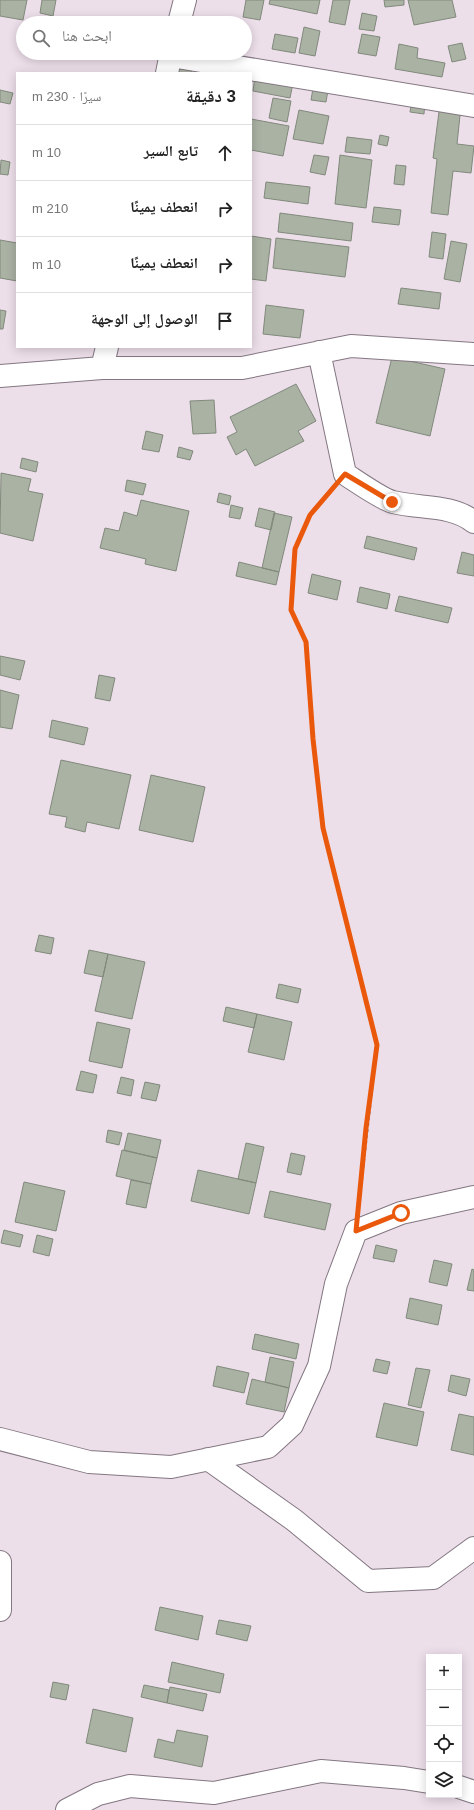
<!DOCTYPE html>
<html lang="ar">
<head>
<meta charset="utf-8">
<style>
  body { margin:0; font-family:Helvetica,"Noto Naskh Arabic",sans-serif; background:#f6f6f6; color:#222; direction:rtl }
  .controls { position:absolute; right:12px; bottom:12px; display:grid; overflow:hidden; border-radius:0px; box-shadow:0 2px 10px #0003 }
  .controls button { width:36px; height:36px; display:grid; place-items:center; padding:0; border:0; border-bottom:1px solid #e0e0e0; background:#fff; color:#222; font:20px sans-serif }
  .stop { position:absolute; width:12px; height:12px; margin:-9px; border:3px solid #ea580c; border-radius:50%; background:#fff }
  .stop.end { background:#ea580c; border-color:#fff; box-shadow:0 1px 4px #0008 }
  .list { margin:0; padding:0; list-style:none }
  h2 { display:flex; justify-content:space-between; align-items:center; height:52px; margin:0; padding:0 16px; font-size:17px }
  h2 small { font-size:13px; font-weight:400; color:#767676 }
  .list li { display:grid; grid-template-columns:26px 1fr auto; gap:12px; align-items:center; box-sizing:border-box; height:56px; padding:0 16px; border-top:1px solid #e0e0e0 }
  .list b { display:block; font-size:15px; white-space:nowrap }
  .list em { font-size:13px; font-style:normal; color:#767676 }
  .icon { flex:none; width:22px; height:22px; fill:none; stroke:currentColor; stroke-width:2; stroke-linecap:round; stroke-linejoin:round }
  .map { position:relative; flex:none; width:474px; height:1810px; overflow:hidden; direction:ltr }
  .search { position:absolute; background:#fff; box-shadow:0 2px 10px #0003; left:16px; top:16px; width:236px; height:44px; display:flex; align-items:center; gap:10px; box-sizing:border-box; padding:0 14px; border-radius:22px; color:#767676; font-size:15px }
  .panel { position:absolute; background:#fff; box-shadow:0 2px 10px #0003; left:16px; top:72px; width:236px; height:276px; border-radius:0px; direction:rtl }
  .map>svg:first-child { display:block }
  .building { fill:#aab2a4; stroke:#81897c }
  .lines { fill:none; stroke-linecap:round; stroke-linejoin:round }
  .minor-casing { stroke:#837781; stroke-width:24 }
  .path { stroke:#91878e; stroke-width:2.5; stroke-dasharray:3 3; stroke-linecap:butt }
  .minor { stroke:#fff; stroke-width:22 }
  .route { stroke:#ea580c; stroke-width:5 }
</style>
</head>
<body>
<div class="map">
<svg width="474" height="1810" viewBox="0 0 474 1810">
  <rect width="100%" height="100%" fill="#eddfea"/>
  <path class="building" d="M0,0H27L23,20L0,16Z
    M42,0H56L53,16L40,13Z
    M246,0H264L260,20L243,17Z
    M270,0H320L317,14L269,4Z
    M333,0H350L345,25L329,22Z
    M384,0H404V5L385,7Z
    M408,0H452L456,17L414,25Z
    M362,13L377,16L374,31L359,29Z
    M185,16L198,18L197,23H183Z
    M304,27L320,31L315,56L299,53Z
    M275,34L298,38L295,53L272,49Z
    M362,34L380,37L376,56L358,53Z
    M462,43L466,59L452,62L448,46Z
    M399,44L418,48L417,58L445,63L442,77L395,69Z
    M179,61L193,64L191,73H177Z
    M255,76L293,83L290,98L253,91Z
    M314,82L329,84L326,102L311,100Z
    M0,90L13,93L10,104L0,102Z
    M273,98L291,101L287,122L269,118Z
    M412,100L425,101L424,114L410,112Z
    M440,104L461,106L457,144L474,146L471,173L453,171L448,215L431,213L437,159L433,158Z
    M299,110L329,116L323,144L293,139Z
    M251,119L289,126L283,156L251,150Z
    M380,135L389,137L387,146L378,144Z
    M347,137L372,140L370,154L345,152Z
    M314,155L329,157L325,175L310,172Z
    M340,155L372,160L366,208L335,204Z
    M1,160L10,162L8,175L0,174Z
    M396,165L406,166L404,185L394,184Z
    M266,182L310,187L308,204L264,198Z
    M374,207L401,210L399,225L372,222Z
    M280,213L353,223L351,241L278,232Z
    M432,232L446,234L443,259L429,257Z
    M251,236L271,239L266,281L251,279Z
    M276,238L349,247L345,277L273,268Z
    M0,240L17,243V281L0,278Z
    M451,241L467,244L460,282L444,279Z
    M401,288L441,293L439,309L398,304Z
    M266,305L304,310L300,338L263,334Z
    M0,310L6,311L3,329H0Z
    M392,357L445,369L430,436L376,423Z
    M296,384L316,421L298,431L304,441L255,466L246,449L236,455L227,437L237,432L230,417Z
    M214,400L216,433L193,434L190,401Z
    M146,431L163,435L159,452L142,449Z
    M179,447L193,451L190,460L177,457Z
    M22,458L38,462L36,472L20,468Z
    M1,473L31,479L28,491L43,494L33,541L0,533Z
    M127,480L146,484L143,495L125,491Z
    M219,493L231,496L229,505L217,502Z
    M141,500L189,511L176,571L145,564L146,559L100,548L105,528L119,531L124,512L137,516Z
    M231,505L243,508L240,519L229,517Z
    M259,508L275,512L271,530L255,526Z
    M274,513L292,517L279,572L262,568Z
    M367,536L417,548L414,560L364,548Z
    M462,552L474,555V576L457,573Z
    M239,562L279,572L276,585L236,576Z
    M312,574L341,581L337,600L308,593Z
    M360,587L390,594L387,609L357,602Z
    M399,596L452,608L448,623L395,611Z
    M0,656L25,661L20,680L0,675Z
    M99,675L115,678L110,701L95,698Z
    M0,690L19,695L12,729L0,727Z
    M52,720L88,728L84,745L49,737Z
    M61,760L131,775L119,829L87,822L85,832L65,827L67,817L49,814Z
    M151,775L205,787L193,842L139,830Z
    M39,935L54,938L51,954L35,951Z
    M89,950L108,954L103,977L84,973Z
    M108,954L145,962L132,1019L95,1011Z
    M279,984L301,989L298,1003L276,998Z
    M226,1007L257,1014L254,1028L223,1021Z
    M257,1014L292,1022L284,1060L248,1052Z
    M97,1022L130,1029L122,1068L89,1061Z
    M81,1071L97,1075L93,1093L76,1090Z
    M121,1077L134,1080L131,1096L117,1093Z
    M145,1082L160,1085L156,1101L141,1098Z
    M108,1130L122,1133L119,1145L106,1142Z
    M128,1133L161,1140L157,1158L124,1150Z
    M246,1143L264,1147L256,1183L238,1179Z
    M122,1150L157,1158L151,1184L116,1176Z
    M291,1153L305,1156L301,1175L287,1172Z
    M198,1170L256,1183L249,1214L191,1201Z
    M131,1180L151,1184L146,1208L126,1204Z
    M24,1182L65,1191L56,1231L15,1222Z
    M270,1191L331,1204L325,1230L264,1217Z
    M4,1230L23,1235L20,1247L1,1243Z
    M37,1235L53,1239L49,1256L33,1252Z
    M376,1245L397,1250L394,1262L373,1258Z
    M434,1260L452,1264L447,1286L429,1282Z
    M472,1269L474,1270V1291L467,1290Z
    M410,1298L442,1305L438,1325L406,1318Z
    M255,1334L299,1344L296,1359L252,1349Z
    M270,1357L294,1362L289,1388L265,1382Z
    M376,1359L390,1362L387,1374L373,1371Z
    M217,1366L249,1373L244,1393L213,1386Z
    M416,1368L430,1370L421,1408L408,1405Z
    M451,1375L470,1379L466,1396L448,1391Z
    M252,1379L289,1388L284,1412L246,1404Z
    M384,1403L424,1412L417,1446L376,1437Z
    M459,1414L474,1417V1455L451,1450Z
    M160,1607L203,1616L198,1640L155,1630Z
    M219,1620L251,1626L247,1641L216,1634Z
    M172,1662L224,1674L220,1693L168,1682Z
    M53,1682L69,1685L66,1700L50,1697Z
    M144,1685L169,1690L167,1703L141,1697Z
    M170,1687L207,1694L203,1711L167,1703Z
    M93,1709L133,1718L126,1752L86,1743Z
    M177,1730L208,1736L202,1767L154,1757L158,1739L174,1743Z"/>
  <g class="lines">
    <defs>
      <path id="minor" d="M179,23L185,0
        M171,56L474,106
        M167,73L171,53
        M319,352L345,474C356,481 383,500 393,502C420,509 451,504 474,522
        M102,368L107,347
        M0,376L102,368H242L351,346L474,354
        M0,1439L89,1462L171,1467L268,1447L292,1425L319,1366L336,1284L356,1231L401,1213L474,1197
        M208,1459L294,1520L368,1581L433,1578L474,1548
        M0,1562V1610
        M459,1787L474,1792
        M67,1810L98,1794L130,1786L214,1793L321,1771L404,1778L429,1782"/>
    </defs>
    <use href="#minor" class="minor-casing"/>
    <path class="path" d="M330,491L310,515L295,549L291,610L306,642L313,739L323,828L377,1045L359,1204"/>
    <use href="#minor" class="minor"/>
  </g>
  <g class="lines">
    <path class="route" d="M392,502L345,474L310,515L295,549L291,610L306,642L313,739L323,828L377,1045L366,1128L356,1231L401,1213"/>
  </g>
</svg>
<div class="controls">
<button>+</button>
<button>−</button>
<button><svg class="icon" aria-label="locate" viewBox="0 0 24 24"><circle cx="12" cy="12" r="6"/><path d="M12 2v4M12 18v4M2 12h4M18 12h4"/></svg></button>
<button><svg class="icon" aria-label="layers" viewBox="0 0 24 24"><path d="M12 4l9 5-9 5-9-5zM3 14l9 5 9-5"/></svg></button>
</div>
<div class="stop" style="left:401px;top:1213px"></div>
<div class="stop end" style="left:392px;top:502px"></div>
<div class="search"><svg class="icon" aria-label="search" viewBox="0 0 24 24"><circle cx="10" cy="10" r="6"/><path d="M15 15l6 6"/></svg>ابحث هنا</div>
<section class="panel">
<h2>3 دقيقة<small>سيرًا · 230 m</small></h2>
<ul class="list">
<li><svg class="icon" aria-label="ahead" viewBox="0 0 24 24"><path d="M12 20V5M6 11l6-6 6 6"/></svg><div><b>تابع السير</b></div><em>10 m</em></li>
<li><svg class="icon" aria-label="right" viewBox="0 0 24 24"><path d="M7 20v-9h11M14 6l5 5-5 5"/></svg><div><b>انعطف يمينًا</b></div><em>210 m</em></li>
<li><svg class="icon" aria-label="right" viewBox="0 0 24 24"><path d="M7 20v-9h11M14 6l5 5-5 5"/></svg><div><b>انعطف يمينًا</b></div><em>10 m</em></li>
<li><svg class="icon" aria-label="arrive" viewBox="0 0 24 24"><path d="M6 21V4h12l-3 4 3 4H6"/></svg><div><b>الوصول إلى الوجهة</b></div></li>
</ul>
</section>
</div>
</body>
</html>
